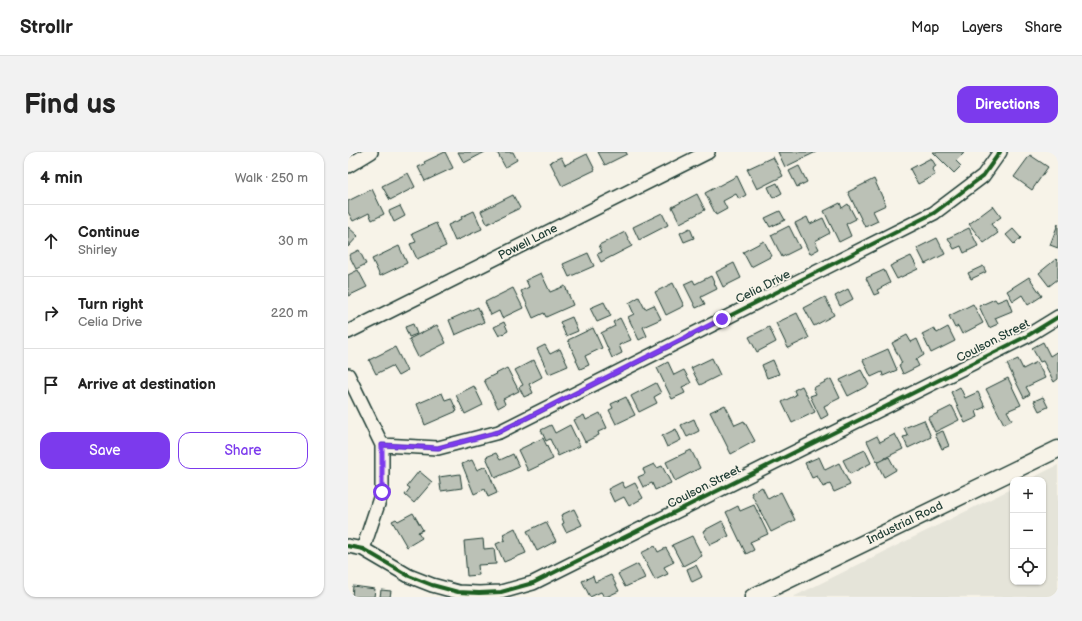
<!DOCTYPE html>
<html lang="en">
<head>
<meta charset="utf-8">
<style>
  body { margin:0; font-family:"Balsamiq Sans",sans-serif; background:#f2f2f2; color:#222 }
  .controls { position:absolute; right:12px; bottom:12px; display:grid; overflow:hidden; border-radius:8px; box-shadow:0 1px 3px #0004 }
  .controls button { width:36px; height:36px; display:grid; place-items:center; padding:0; border:0; border-bottom:1px solid #e0e0e0; background:#fff; color:#222; font:20px sans-serif }
  .stop { position:absolute; width:12px; height:12px; margin:-9px; border:3px solid #7c3aed; border-radius:50%; background:#fff }
  .stop.end { background:#7c3aed; border-color:#fff; box-shadow:0 1px 4px #0008 }
  .list { margin:0; padding:0; list-style:none }
  h2 { display:flex; justify-content:space-between; align-items:center; height:52px; margin:0; padding:0 16px; font-size:17px }
  h2 small { font-size:13px; font-weight:400; color:#767676 }
  .list li { display:grid; grid-template-columns:26px 1fr auto; gap:12px; align-items:center; box-sizing:border-box; height:72px; padding:0 16px; border-top:1px solid #e0e0e0 }
  .list b { display:block; font-size:15px; white-space:nowrap }
  .list p { margin:0; font-size:13px; white-space:nowrap; color:#767676 }
  .list em { font-size:13px; font-style:normal; color:#767676 }
  .actions { display:flex; gap:8px; padding:12px 16px }
  .actions a { flex:1; padding:9px 0; border:1px solid #7c3aed; border-radius:12px; text-align:center; font-size:14px; color:#7c3aed }
  .actions .main { background:#7c3aed; color:#fff }
  .icon { flex:none; width:22px; height:22px; fill:none; stroke:currentColor; stroke-width:2; stroke-linecap:round; stroke-linejoin:round }
  .map { position:relative; flex:none; width:710px; height:445px; overflow:hidden; border-radius:12px }
  header { display:flex; align-items:center; gap:24px; box-sizing:border-box; height:56px; padding:0 20px; background:#fff; border-bottom:1px solid #e0e0e0 }
  header strong { font-size:19px }
  nav { display:flex; gap:22px; margin-inline-start:auto; font-size:14px }
  .intro { display:flex; align-items:center; justify-content:space-between; box-sizing:border-box; height:96px; padding:0 24px }
  h1 { margin:0; font-size:28px }
  .button { padding:10px 18px; border-radius:12px; background:#7c3aed; color:#fff; font-size:14px; font-weight:700 }
  main { display:flex; gap:24px; padding:0 24px }
  aside { flex:1; background:#fff; border-radius:12px; box-shadow:0 1px 3px #0004 }
  .map>svg:first-child { display:block }
  .built { fill:#e5e4d9 }
  .building { fill:#bbc1b6; stroke:#1f3d34 }
  .lines { fill:none; stroke-linecap:round; stroke-linejoin:round }
  .minor-casing { stroke:#1f3d34; stroke-width:16 }
  .tertiary-casing { stroke:#1f3d34; stroke-width:19 }
  .minor { stroke:#f7f3e8; stroke-width:13 }
  .tertiary { stroke:#f7f3e8; stroke-width:16 }
  .cycleway-casing { stroke:#f7f3e8; stroke-width:6 }
  .cycleway { stroke:#1b5e20; stroke-width:4 }
  .route { stroke:#7c3aed; stroke-width:5 }
  .labels { text-anchor:middle; dominant-baseline:central; stroke-width:3.5; stroke-linejoin:round; paint-order:stroke }
  .street-label { font-size:12px; fill:#1f3d34; stroke:#f7f3e8 }
</style>
</head>
<body>
<header>
<strong>Strollr</strong>
<nav><a>Map</a><a>Layers</a><a>Share</a></nav>
</header>
<div class="intro"><h1>Find us</h1><a class="button">Directions</a></div>
<main>
<aside>
<h2>4 min<small>Walk · 250 m</small></h2>
<ul class="list">
<li><svg class="icon" aria-label="ahead" viewBox="0 0 24 24"><path d="M12 20V5M6 11l6-6 6 6"/></svg><div><b>Continue</b><p>Shirley</p></div><em>30 m</em></li>
<li><svg class="icon" aria-label="right" viewBox="0 0 24 24"><path d="M7 20v-9h11M14 6l5 5-5 5"/></svg><div><b>Turn right</b><p>Celia Drive</p></div><em>220 m</em></li>
<li><svg class="icon" aria-label="arrive" viewBox="0 0 24 24"><path d="M6 21V4h12l-3 4 3 4H6"/></svg><div><b>Arrive at destination</b></div></li>
</ul>
<div class="actions"><a class="main">Save</a><a>Share</a></div>
</aside>
<div class="map">
<svg width="710" height="445" viewBox="0 0 710 445">
  <rect width="100%" height="100%" fill="#f7f3e8"/>
  <filter id="ink" filterUnits="userSpaceOnUse"><feTurbulence type="fractalNoise" baseFrequency=".025" numOctaves="2"/><feDisplacementMap in="SourceGraphic" scale="8" xChannelSelector="R" yChannelSelector="G"/><feConvolveMatrix kernelMatrix="1 2 1 2 8 2 1 2 1" color-interpolation-filters="sRGB"/></filter>
  <g filter="url(#ink)">
    <path class="built" d="M710,313V445H445L665,336V430H695V328H680Z"/>
    <path class="building" d="M97,0L105,16L77,29L70,15L77,12L76,10Z
      M110,0H137L116,11Z
      M149,0H165L169,8L157,15Z
      M250,0H278L279,2L257,13Z
      M430,0H468L437,15Z
      M585,0H615L616,1L608,9L613,14L606,21Z
      M239,2L247,18L214,34L202,10L213,5L217,13Z
      M682,3L700,15L684,38L666,25Z
      M425,5L435,24L409,37L399,17Z
      M583,6L588,14L584,17L587,23L570,32L562,17Z
      M451,14L459,30L449,35L441,19Z
      M60,21L67,35L42,48L34,34Z
      M389,24L398,43L391,47L388,42L375,49L379,57L368,63L357,41Z
      M526,27L538,53L525,59L530,69L517,75L500,40Z
      M429,31L434,41L425,46L420,35Z
      M24,37L36,62L24,68L21,61L5,69L0,60V49Z
      M349,42L357,58L332,71L324,55Z
      M165,43L172,56L139,72L133,59Z
      M492,51L494,56L500,52L508,67L498,72L503,84L491,90L476,59Z
      M52,54L57,64L46,70L41,59Z
      M645,54L653,65L643,72L650,81L636,91L621,72Z
      M126,59L134,77L107,89L100,73L114,67L113,65Z
      M432,59L437,68L422,75L417,66Z
      M314,61L320,73L291,88L285,75Z
      M459,65L462,72L475,66L482,81L467,89L471,97L462,102L447,71Z
      M88,71L98,94L69,107L62,92L68,90L64,82Z
      M710,72V96L702,93Z
      M441,74L452,96L434,105L423,83Z
      M0,75L10,84L0,95Z
      M342,76L346,86L336,90L332,81Z
      M621,76L630,94L616,101L613,94L606,97L600,86Z
      M665,77L673,86L666,92L658,83Z
      M277,80L284,94L253,110L249,102L254,100L251,93Z
      M589,86L597,102L577,112L569,96Z
      M416,89L424,104L403,115L395,100Z
      M51,94L59,111L32,124L24,107Z
      M11,98L18,112L8,117L1,103Z
      M240,101L246,114L221,125L215,112Z
      M563,104L570,117L549,127L542,114Z
      M708,107L710,109V127L701,134L691,121Z
      M386,111L393,126L375,135L368,120Z
      M635,114L638,120L623,127L620,121Z
      M10,118L19,135L0,144V123Z
      M536,118L542,131L529,138L531,141L526,143L518,126Z
      M193,121L202,140L217,134L225,153L198,165L196,161L185,166L173,139L181,135L178,128Z
      M363,124L369,137L353,145L357,152L348,156L336,132L345,128L347,132Z
      M681,125L694,144L680,153L674,143L665,149L659,139Z
      M325,131L336,154L318,163L307,140Z
      M165,136L175,156L154,166L151,159L143,163L137,150Z
      M500,137L505,147L492,154L487,144Z
      M291,145L297,157L306,153L313,167L295,175L299,184L291,188L280,165L286,162L281,151Z
      M477,145L486,163L466,174L456,156Z
      M659,146L664,159L647,166L650,172L641,176L631,154L647,147L649,150Z
      M256,150L263,164L249,170L242,156Z
      M625,152L635,171L614,182L610,174L607,176L601,164Z
      M130,155L136,170L107,183L101,168Z
      M449,161L461,186L440,196L428,171Z
      M224,165L230,179L218,184L212,170Z
      M272,166L283,188L271,193L274,201L264,206L253,181L267,174L265,170Z
      M156,170L160,179L151,184L146,175Z
      M65,172L69,182L61,185L57,175Z
      M89,173L98,191L70,205L61,187Z
      M421,175L428,190L409,200L401,185Z
      M600,175L607,189L583,201L574,182L586,176L589,181Z
      M245,176L254,196L237,204L241,213L232,217L228,208H229L220,188Z
      M559,183L563,190L569,187L576,203L568,208L571,214L555,222L551,213L554,211L544,191Z
      M695,190L702,204L710,199V227L706,230L695,209L692,210L684,196Z
      M197,193L202,202L212,197L220,214L201,222L189,197Z
      M47,195L59,219L50,224L44,214L28,222L21,208Z
      M540,197L549,218L535,224L534,220L523,225L515,208Z
      M364,206L372,223L352,233L343,216Z
      M670,207L675,217L689,210L697,226L678,235L682,242L676,246L659,212Z
      M186,208L194,225L181,232L185,241L176,245L171,235L175,233L167,218Z
      M425,208L431,222L419,226L414,213Z
      M320,210L326,223L336,218L343,231L334,235L337,241L324,247L309,216Z
      M159,216L171,239L155,247L157,252L150,256L136,228Z
      M513,218L521,233L500,244L492,228Z
      M660,226L673,253L659,259L664,268L656,272L638,237Z
      M483,227L492,246L476,254L480,263L473,267L462,244L468,242L465,236Z
      M308,231L313,241L306,245L309,251L291,260L283,244Z
      M126,234L135,253L117,262L108,243Z
      M454,234L467,260L444,271L434,250L448,243L446,238Z
      M612,235L617,246L630,240L637,255L628,259L630,265L617,271L603,240Z
      M94,241L97,248L103,246L109,259L77,273L69,252Z
      M278,245L287,263L268,272L261,258L265,256L263,252Z
      M695,245L700,255L691,259L686,249Z
      M377,253L387,273L396,269L407,289L383,302L362,260Z
      M604,254L611,268L587,280L580,266Z
      M252,261L259,276L250,280L251,283L237,290L226,268L236,263L238,268Z
      M346,267L351,279L339,285L333,273Z
      M576,268L583,285L560,296L555,285L560,284L556,276Z
      M203,273L207,281L222,273L232,294L210,304L202,287L198,289L193,278Z
      M328,277L333,288L319,295L314,284Z
      M595,279L601,294L594,297L587,282Z
      M547,282L555,297L529,310L519,289L529,284L532,290Z
      M195,286L205,307L180,319L170,298Z
      M343,298L352,316L327,329L318,310Z
      M517,298L523,311L502,322L495,308Z
      M148,301L152,308L165,302L171,315L147,326L138,305Z
      M471,305L477,318L491,311L502,333L486,340L482,332L475,335L469,324L464,326L457,311Z
      M541,305L548,318L536,325L529,311Z
      M124,308L129,318L138,314L149,341L140,345L137,337L126,342L114,312Z
      M306,312L309,316L314,314L323,331L307,338L304,331L295,335L290,325L297,322L295,317Z
      M71,319L84,330L66,351L57,343L62,336L59,334Z
      M112,322L114,336L93,339L91,325Z
      M274,330L277,336L287,331L295,346L281,354L276,345L266,350L260,337Z
      M414,335L420,347L433,340L447,368L423,380L403,341Z
      M406,353L420,382L402,390L406,398L398,402L378,360L390,354L392,359Z
      M226,357L234,373L218,380L214,372L216,371L213,363Z
      M65,361L75,378L70,380L74,386L59,395L44,369L48,367L50,369Z
      M374,369L381,384L362,393L355,379Z
      M198,370L208,389L189,399L179,379Z
      M167,376L178,401L156,410L148,392L157,388L155,382Z
      M344,384L354,404L335,414L324,393Z
      M135,387L136,397L146,396L148,412L130,413L131,423L119,424L116,389Z
      M307,394L310,400L318,396L326,410L316,415L320,422L307,428L293,401Z
      M290,412L297,426L277,435L270,422Z
      M348,413L354,425L344,430L339,417Z
      M263,423L271,439L258,445H256L253,440L242,445L234,429L245,424L247,430Z
      M5,434L27,437L26,445H4Z
      M33,438L43,439L42,445H32Z"/>
    <g class="lines">
      <defs>
        <path id="minor" d="M0,14L23,0
          M0,180L360,0
          M0,223L34,293V340L15,397
          M34,293L90,296L151,280L586,61L635,24L652,0
          M0,394L15,397L61,424L84,433L110,440L131,441L153,440L185,431L679,184L710,165"/>
        <path id="tertiary" d="M405,445L710,297"/>
      </defs>
      <use href="#minor" class="minor-casing"/>
      <use href="#tertiary" class="tertiary-casing"/>
      <use href="#minor" class="minor"/>
      <use href="#tertiary" class="tertiary"/>
      <defs>
        <path id="cycleway" d="M34,293L90,296L151,280L586,61L635,24L652,0
          M0,394L15,397L61,424L84,433L110,440L131,441L153,440L185,431L679,184L710,165"/>
      </defs>
      <use href="#cycleway" class="cycleway-casing"/>
      <use href="#cycleway" class="cycleway"/>
    </g>
  </g>
  <g class="lines" filter="url(#ink)">
    <path class="route" d="M34,340V293L90,296L151,280L374,167"/>
  </g>
  <g class="labels">
    <g class="street-label">
      <text transform="translate(180 90) rotate(-27)">Powell Lane</text>
      <text transform="translate(415 135) rotate(-27)">Celia Drive</text>
      <text transform="translate(645 189) rotate(-27)">Coulson Street</text>
      <text transform="translate(356 335) rotate(-27)">Coulson Street</text>
      <text transform="translate(557 371) rotate(-26)">Industrial Road</text>
    </g>
  </g>
</svg>
<div class="controls">
<button>+</button>
<button>−</button>
<button><svg class="icon" aria-label="locate" viewBox="0 0 24 24"><circle cx="12" cy="12" r="6"/><path d="M12 2v4M12 18v4M2 12h4M18 12h4"/></svg></button>
</div>
<div class="stop" style="left:34px;top:340px"></div>
<div class="stop end" style="left:374px;top:167px"></div>
</div>
</main>
</body>
</html>
